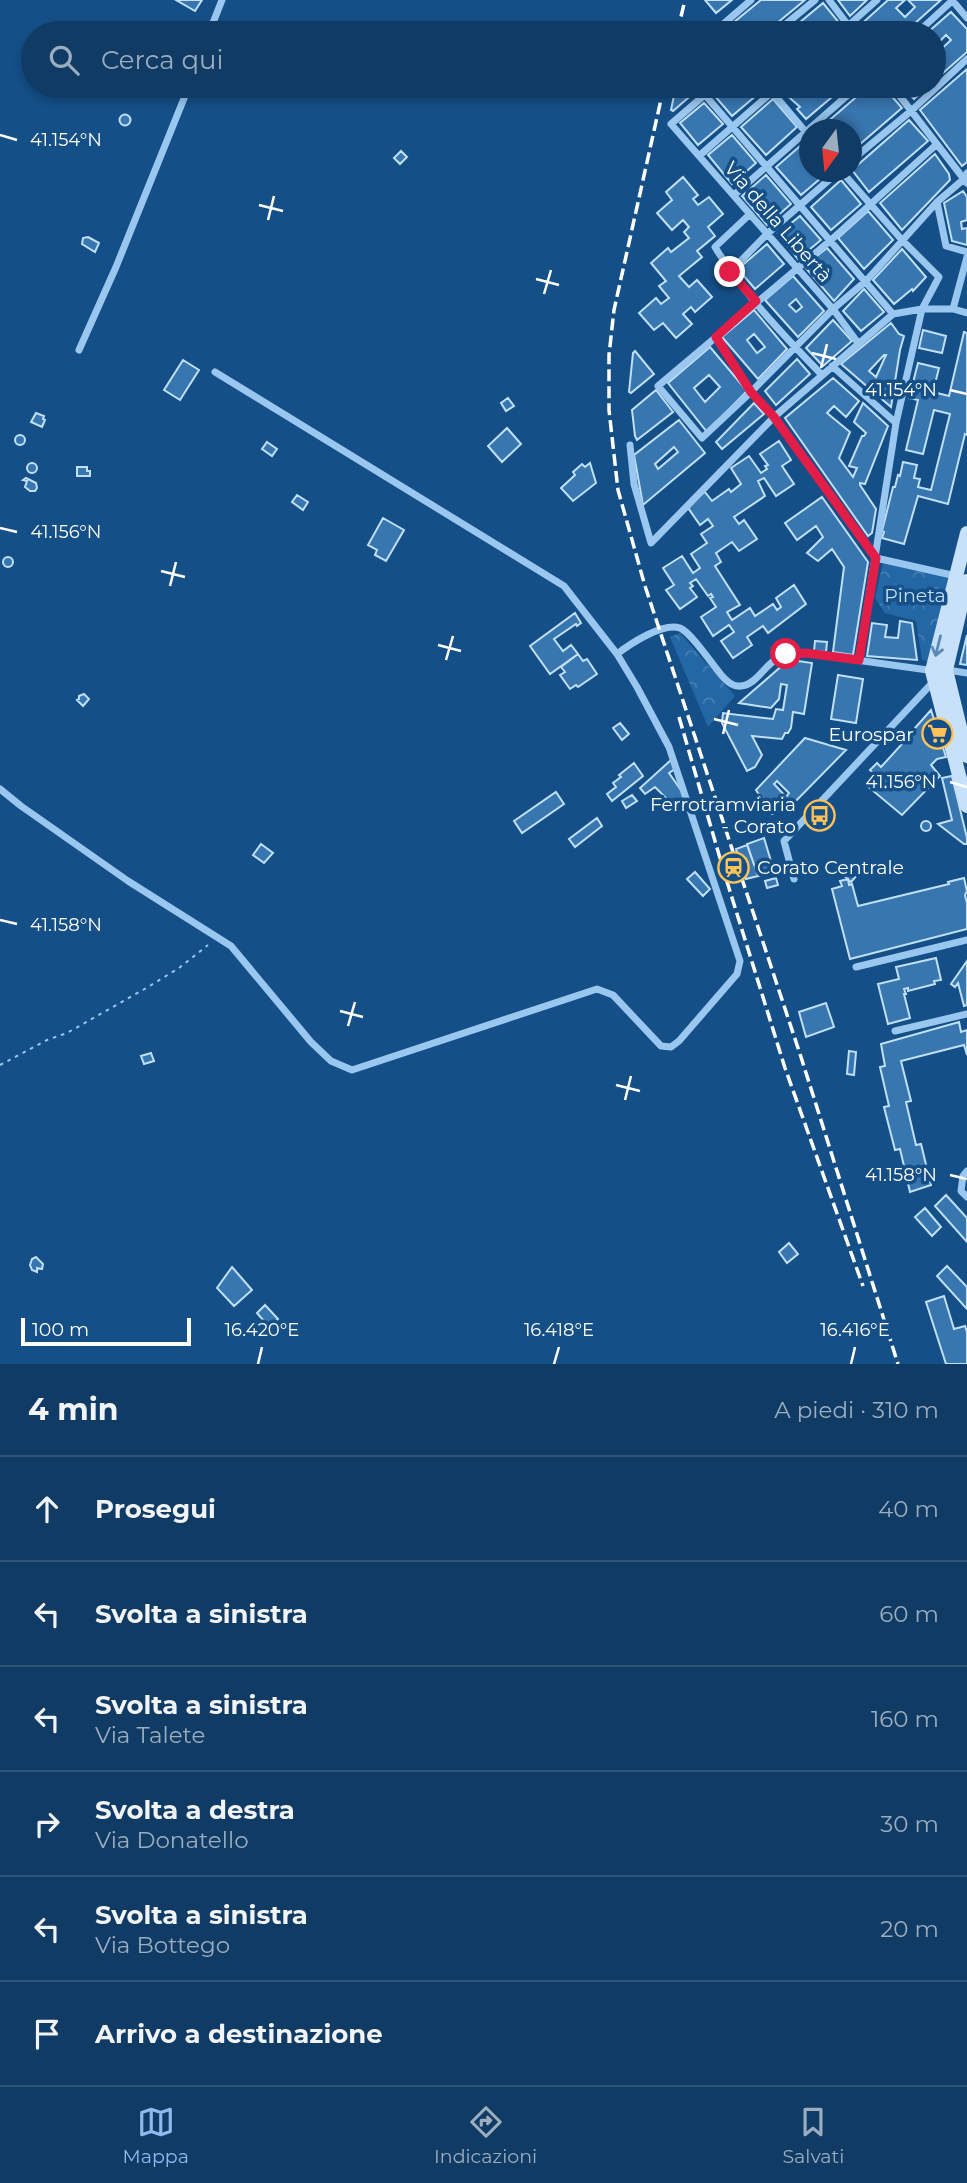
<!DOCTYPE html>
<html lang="it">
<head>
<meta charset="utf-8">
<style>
  body { margin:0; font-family:Montserrat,sans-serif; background:#1d466e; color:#f1f3f6 }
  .compass { position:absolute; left:799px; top:119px; width:63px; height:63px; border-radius:50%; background:#0f3b65; box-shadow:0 4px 10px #0003; rotate:195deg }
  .scale { position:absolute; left:21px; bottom:18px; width:170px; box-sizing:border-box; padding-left:7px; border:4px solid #fff; border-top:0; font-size:19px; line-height:24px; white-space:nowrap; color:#fff; -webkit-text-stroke:5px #144f87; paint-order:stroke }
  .stop { position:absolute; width:21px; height:21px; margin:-16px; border:5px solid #e11d48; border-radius:50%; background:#fff }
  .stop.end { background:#e11d48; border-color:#fff; box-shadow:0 2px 7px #0008 }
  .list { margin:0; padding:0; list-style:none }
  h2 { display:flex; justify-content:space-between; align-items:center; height:91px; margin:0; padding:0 28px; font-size:30px }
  h2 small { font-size:23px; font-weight:400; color:#9badbf }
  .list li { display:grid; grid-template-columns:46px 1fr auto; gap:21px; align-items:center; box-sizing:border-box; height:105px; padding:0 28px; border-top:2px solid #2f5579 }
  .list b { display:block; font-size:26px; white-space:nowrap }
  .list p { margin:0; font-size:23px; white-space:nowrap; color:#9badbf }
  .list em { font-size:23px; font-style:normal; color:#9badbf }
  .icon { flex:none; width:38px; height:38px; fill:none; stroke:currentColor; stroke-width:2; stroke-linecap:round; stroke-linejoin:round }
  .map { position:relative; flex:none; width:967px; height:1364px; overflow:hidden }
  .search { position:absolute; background:#0f3b65; box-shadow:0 4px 10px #0003; left:21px; right:21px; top:21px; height:77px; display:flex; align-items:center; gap:18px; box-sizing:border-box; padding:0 24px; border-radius:38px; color:#9badbf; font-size:26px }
  .sheet { height:721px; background:#0f3b65 }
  nav { display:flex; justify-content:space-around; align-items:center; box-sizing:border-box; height:98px; border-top:2px solid #2f5579; background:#0f3b65; font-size:19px; color:#9badbf }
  nav a { display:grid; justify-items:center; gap:4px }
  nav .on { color:#90b9f0 }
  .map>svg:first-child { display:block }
  .park { fill:url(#park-crowns) }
  .building { fill:#3876af; stroke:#c0dffb; stroke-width:2; fill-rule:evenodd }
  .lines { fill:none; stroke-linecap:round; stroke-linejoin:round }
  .path { stroke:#9ac7ef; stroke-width:2; stroke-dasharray:3.5 5; stroke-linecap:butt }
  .minor { stroke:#9ac7ef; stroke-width:7 }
  .secondary { stroke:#c7e1fa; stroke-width:14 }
  .rail { stroke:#fff; stroke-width:3.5; stroke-dasharray:12 5; stroke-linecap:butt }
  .oneway { stroke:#5c89b5 }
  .route { stroke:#e11d48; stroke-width:9 }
  .ticks { fill:none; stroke:#fff; stroke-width:2.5 }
  .labels { text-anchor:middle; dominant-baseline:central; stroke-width:7; stroke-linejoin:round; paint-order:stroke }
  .street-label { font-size:19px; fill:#fff; stroke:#144f87 }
  .park-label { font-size:19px; fill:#c0dffb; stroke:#144f87 }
  .poi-label { font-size:19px; fill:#fff; stroke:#144f87; text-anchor:end }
  .ticks-label { font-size:18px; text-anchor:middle; fill:#fff; stroke:#144f87; stroke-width:7; stroke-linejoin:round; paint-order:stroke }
</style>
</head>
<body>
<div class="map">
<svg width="967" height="1364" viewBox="0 0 967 1364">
  <defs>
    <pattern id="park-crowns" width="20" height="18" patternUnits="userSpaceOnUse" patternTransform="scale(1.75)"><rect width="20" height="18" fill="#2467a5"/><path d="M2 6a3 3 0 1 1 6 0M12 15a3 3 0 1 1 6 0" fill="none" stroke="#457eb2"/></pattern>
  </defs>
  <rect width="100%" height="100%" fill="#144f87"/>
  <path class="park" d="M883,562L952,578L932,662L922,660L916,621L885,613L875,598Z
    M680,633L735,696L708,727L670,637Z"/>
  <path class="building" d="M176,0H202L195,11Z
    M705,0H732L716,13Z
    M761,0H805L765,33H733L728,27Z
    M838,0H867L850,16Z
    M888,0H905L896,8L905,17L915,7L908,0H941L904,33H863L858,27Z
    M823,3L841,25L830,33H787Z
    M951,12L967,29V52L943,73L934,63V49L937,53L951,40L946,35L934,47V33H927Z
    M967,69V162L962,166L920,110Z
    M676,86H690L695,92L673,111L671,110Z
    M724,86H761L764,89L732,116L714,95Z
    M790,86H845L806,119L797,109L800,107L783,92Z
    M869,86H883L902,108L852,151V130H818Z
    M902,86H928L914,99Z
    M773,99L797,127L766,155L741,127Z
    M704,103L723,124L698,145L680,123Z
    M119.5 120a5.5 5.5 0 1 1 11 0a5.5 5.5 0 1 1-11 0Z
    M909,120L928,141L869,192L852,170Z
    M732,135L756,163L732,184L708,155Z
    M807,140L810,142V172H828L801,195L776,167Z
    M401,151L407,157L400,164L394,158Z
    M935,154L949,174L950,180L902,230L880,203Z
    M766,175L791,204L767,225L742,196Z
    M683,177L698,195L693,199L698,205L709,197L723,214L708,227L715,236L697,251L702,257L679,276L689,287L697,280L712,297L695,312L691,307L683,314L692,324L676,338L663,323L654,330L639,313L656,298L661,304L669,298L659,286L666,281L651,263L668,248L671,252L689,238L684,232L689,227L683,220L672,230L657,213L672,200L666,192Z
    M841,180L861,204L831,230L811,207Z
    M963,191L967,197V220L961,222L962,229L967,228V245L952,241L944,203Z
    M868,211L893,240L864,269L838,238Z
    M800,216L821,240L798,259L778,234Z
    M88,237L99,243L95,252L82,244L83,238Z
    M767,244L784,264L755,289L738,269Z
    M827,248L854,279L834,301L804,266Z
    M902,249L926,277L913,291L912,289L894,304L873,280Z
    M793,276L824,311L798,337L765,300ZM796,299L802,307L796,312L789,305Z
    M864,289L884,312L861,331L843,311Z
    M754,310L787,349L758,379L722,337ZM754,334L765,347L757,353L747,340Z
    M833,320L852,341L823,366L806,348Z
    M891,323L899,334L904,336L900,350L891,407L841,364ZM884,355H886L876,377L869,371Z
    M923,330L946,336L942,353L919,348Z
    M964,332L967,333V435L965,434L948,504L918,496L904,544L882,538L884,532L882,531L893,487H895L898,475L900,476L903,462L917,465L914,478L920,479L918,487L931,490L950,414L934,410L923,454L906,450L918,400L909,398L918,363L939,368L933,392L949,396Z
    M710,347L747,391L707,432L668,383ZM709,375L720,387L705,402L694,388Z
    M635,351L654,374L631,393L629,392L633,353Z
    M797,359L810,374L776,405L765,391Z
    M183,360L199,370L180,400L164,390Z
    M833,378L859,401L846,417L834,406L827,413L850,432L839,458L853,477L857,468L849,466L862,436H864L866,433L854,422L863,403L888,426L865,484L860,483V485L876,509L872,533L868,536L785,418Z
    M656,390L673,412L637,440L635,436L632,410Z
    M508,398L514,406L506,411L501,403Z
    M754,403L764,414L722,449L716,442Z
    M36,413L44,416L43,419L45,420L42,427L31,422Z
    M679,420L705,453L643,505L634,455ZM674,447L678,452L658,469L655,464Z
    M507,428L521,444L502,462L488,446Z
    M15 440a5 5 0 1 1 10 0a5 5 0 1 1-10 0Z
    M779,441L791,460L782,466L794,484L776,496L764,478L758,481L765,496L734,517L739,524L744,520L757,539L739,551L732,542L716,553L721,562L715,566L740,605L727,612L732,620L750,608L755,616L773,604L777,610L781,607L776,598L794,585L806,604L768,633L763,626L747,637L752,645L733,658L721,641L734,632L729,625L713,636L701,617L716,607L710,598L713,597L711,594L708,596L696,579L690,583L693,586L690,588L697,597L680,609L666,590L674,585L663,568L682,556L693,573L700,568L691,554L707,543L701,534L713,526L708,519L700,525L686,505L705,492L712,501L729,489L731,492L741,484L731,468L749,456L761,473L767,469L765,466L768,465L760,454Z
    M267,442L277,449L272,456L262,449Z
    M27 468a5 5 0 1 1 10 0a5 5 0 1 1-10 0Z
    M590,463L596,483L573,501L561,488L575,475L573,472L582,464L585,467Z
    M77,467H87V471H90V476H77Z
    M26,478L36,483L37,488L35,491H30L25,487L27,481L23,480Z
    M297,495L308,502L303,510L292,502Z
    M822,497L868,562L853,655L833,652L844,567L832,549L818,561L807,553L823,537L816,526L797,540L785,523Z
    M383,518L404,530L386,561L375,555L377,550L368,545Z
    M3 562a5 5 0 1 1 10 0a5 5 0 1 1-10 0Z
    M575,613L581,623L577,626L576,624L554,639L563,651L571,645L578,654L550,674L530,646Z
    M900,621L912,623L917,660L867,656L872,623L887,625L885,637L898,638Z
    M967,635V665L960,664Z
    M815,641L827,642L826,652L814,651Z
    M578,654L583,661L587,659L597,674L578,687L576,685L570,689L560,675L565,672L561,667Z
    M798,661L812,663L804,714L793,712L791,728L788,733H785L782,739L752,736L762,755L755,767L747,771L722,723L723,713L773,719L776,709L783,710L787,685L781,684L779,699L771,708L739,703L784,664Z
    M838,675L863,679L856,723L831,719Z
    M84,694L89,699L83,706L77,700L79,699V696Z
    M931,710L946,757L937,759L931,765L940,776L902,815L866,785L875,775L870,770L877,763L881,767L902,744L899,740L905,734L907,737Z
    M620,723L629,734L622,740L613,728Z
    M805,738L846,750L790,807L772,814L756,790ZM777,781L789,793L786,797L774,784Z
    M671,760L675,769L669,773L683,793L686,803L677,809L655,787L645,794L640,788Z
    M634,763L643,776L612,801L607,794L616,787L613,783L621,777L619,775Z
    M952,776L967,838V844H964L938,824L952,820L942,778Z
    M556,792L564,804L522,833L514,821Z
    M632,795L637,801L626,808L622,801Z
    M597,818L602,826L575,847L569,839Z
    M921 826a5 5 0 1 1 10 0a5 5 0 1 1-10 0Z
    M764,838L774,871L758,876L747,844Z
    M261,844L273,853L264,863L253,855Z
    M747,845L758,876L746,879L736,849Z
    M852,869L858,874L851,882L845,877Z
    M695,872L710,889L703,896L687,879Z
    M776,878L778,885L767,888L765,881Z
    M964,878L967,891L965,895L967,903V929L850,959L832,889L842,886L840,881L848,879L849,885L852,884L858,906L949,884L948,882Z
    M936,958L941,980L934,981L935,984L908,991V988L904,989L906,994H904L910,1018L888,1024L878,984L899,979L896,967Z
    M967,961V1005L964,1006L958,983L955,987L951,984Z
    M826,1003L834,1027L806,1037L799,1012Z
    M959,1022L961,1032L967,1030V1055L964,1045L901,1061L911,1101L906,1102L916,1145L921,1144L931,1185L910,1192L900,1149L895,1150L884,1107L889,1106L880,1067L885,1066L881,1044Z
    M849,1051L856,1052L854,1075L847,1074Z
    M151,1053L154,1061L144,1064L141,1056Z
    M946,1195L967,1218V1242L935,1206Z
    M925,1208L941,1227L932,1236L915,1217Z
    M789,1243L798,1254L787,1263L779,1252Z
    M36,1257L43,1264L42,1269L37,1268V1272L32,1270L30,1265L32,1259Z
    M947,1266L967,1287V1309L937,1276Z
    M232,1267L252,1290L234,1306L217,1288Z
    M944,1296L954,1329L965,1326L967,1332V1364H946L926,1302Z
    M265,1305L278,1319L269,1327L257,1313Z"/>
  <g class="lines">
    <path class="path" d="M0,1065L47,1040L67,1033L148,987L179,968L208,945"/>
    <path class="minor" d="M829,0L854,33
      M952,0L967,18
      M209,33L222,0
      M713,33L751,0
      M775,33L815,0
      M840,33L877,0
      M917,33L953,0
      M715,86L671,124L833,309L858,343
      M767,86L810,137
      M892,86L967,183
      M705,95L893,314
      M937,144L831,240L658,386L702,438L751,392L833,309L866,281L937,202L946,246L967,252
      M699,156L779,86
      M852,160L911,111L967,59
      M842,172L902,240L939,277L922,309L896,423L859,660
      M734,195L858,86
      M937,202L964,179L967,173
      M750,214L715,247C742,292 785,337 822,375
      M730,272L767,234L838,172
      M953,309L967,313
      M716,337L751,392L774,417L876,558L956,576
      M79,350L116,267L189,86
      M832,366L896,423
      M215,372L564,586L617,654
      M630,445L634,484L651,543L774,417L893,314L922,309H953L967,257
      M947,670L967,673
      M0,789L21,806L128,881L231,946L311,1042L331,1061L352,1070L597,989L613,995L661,1046L671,1047L679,1041L737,974L740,961L669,747L637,687L617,654C630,644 663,622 680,628C692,633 713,666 723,677C728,682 733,687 741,686C755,685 764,667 775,660C785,654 795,654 806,653L935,671
      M794,879L784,841L934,681
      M856,967L967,940
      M895,1031L967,1014
      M967,1171L963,1176L961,1191L967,1197"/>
    <path class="secondary" d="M967,533L932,671L967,806
      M967,581L946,670L967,756"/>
    <path class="rail" d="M677,33L685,0
      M664,86L614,310L609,355V410L618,490L645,586L801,1057L898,1364
      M679,717L724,872L785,1068L863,1286"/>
  </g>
  <defs><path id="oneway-shaft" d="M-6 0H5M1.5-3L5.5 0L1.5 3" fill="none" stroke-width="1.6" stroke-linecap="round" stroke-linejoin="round" transform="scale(1.75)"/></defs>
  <use class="oneway" href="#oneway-shaft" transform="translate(938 646) rotate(104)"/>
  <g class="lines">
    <path class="route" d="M730,272L756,301L716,337L751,392L774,417L876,558L859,660L806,653L786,654"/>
  </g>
  <path class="ticks" d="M0,135L17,140M259,205L283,211M268,220L274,196M536,279L559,285M544,294L551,270M812,353L836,359M821,368L827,344M950,390L967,394M0,528L17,532M161,571L185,577M170,586L176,562M438,645L461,651M446,660L453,636M714,719L738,725M723,734L729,710M950,782L967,787M0,920L17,924M340,1011L363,1017M348,1026L355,1002M616,1085L640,1091M625,1100L631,1076M950,1175L967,1179M258,1364L262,1347M554,1364L559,1347M851,1364L855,1347"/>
  <defs>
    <symbol id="supermarket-ring" viewBox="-11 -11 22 22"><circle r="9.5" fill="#144f87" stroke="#ffc258" stroke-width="1.5"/><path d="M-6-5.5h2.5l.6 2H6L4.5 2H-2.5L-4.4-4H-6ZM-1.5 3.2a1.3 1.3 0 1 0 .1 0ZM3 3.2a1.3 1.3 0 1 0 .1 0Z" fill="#ffc258"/></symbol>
    <symbol id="bus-ring" viewBox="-11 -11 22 22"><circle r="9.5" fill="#144f87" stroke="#ffc258" stroke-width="1.5"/><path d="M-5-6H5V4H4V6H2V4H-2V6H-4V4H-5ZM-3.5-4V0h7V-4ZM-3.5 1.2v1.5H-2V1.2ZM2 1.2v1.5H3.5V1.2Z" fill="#ffc258"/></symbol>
    <symbol id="station-ring" viewBox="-11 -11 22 22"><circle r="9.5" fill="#144f87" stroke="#ffc258" stroke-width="1.5"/><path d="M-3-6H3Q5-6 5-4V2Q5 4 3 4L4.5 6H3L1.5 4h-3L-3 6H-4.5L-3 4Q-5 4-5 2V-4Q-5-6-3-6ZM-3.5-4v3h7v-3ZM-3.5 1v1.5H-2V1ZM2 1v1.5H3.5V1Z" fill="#ffc258"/></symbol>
  </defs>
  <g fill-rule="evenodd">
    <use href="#supermarket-ring" x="920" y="716" width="35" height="35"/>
    <use href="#bus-ring" x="802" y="798" width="35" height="35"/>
    <use href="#station-ring" x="716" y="850" width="35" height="35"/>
  </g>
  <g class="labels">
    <g class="street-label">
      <text transform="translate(778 222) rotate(49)">Via della Libertà</text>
    </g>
    <g class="park-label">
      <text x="915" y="595">Pineta</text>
    </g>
    <g class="poi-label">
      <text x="914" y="734">Eurospar</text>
      <text x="796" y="804">Ferrotramviaria<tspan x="796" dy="22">- Corato</tspan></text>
      <text x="757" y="867" text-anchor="start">Corato Centrale</text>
    </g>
  </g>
  <g class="ticks-label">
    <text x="66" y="146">41.154°N</text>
    <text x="901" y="396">41.154°N</text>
    <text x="66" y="538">41.156°N</text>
    <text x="901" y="788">41.156°N</text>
    <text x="66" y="931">41.158°N</text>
    <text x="901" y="1181">41.158°N</text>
    <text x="262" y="1336">16.420°E</text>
    <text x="559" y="1336">16.418°E</text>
    <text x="855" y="1336">16.416°E</text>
  </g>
</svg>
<svg class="compass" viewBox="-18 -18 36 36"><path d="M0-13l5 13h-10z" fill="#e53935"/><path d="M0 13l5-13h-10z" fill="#9badbf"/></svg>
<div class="scale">100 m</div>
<div class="stop" style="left:786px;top:654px"></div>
<div class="stop end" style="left:730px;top:272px"></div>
<div class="search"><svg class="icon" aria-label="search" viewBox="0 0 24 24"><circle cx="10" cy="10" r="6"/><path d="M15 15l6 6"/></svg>Cerca qui</div>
</div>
<section class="sheet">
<h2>4 min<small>A piedi · 310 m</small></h2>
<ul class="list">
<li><svg class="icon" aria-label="ahead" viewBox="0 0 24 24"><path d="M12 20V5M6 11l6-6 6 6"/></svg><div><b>Prosegui</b></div><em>40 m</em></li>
<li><svg class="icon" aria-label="left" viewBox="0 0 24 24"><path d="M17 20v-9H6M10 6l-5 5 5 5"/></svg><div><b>Svolta a sinistra</b></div><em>60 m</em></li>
<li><svg class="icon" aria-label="left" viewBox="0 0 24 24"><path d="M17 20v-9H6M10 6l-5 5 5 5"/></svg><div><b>Svolta a sinistra</b><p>Via Talete</p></div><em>160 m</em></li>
<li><svg class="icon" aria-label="right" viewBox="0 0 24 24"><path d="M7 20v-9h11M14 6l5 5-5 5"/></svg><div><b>Svolta a destra</b><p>Via Donatello</p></div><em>30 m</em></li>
<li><svg class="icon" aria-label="left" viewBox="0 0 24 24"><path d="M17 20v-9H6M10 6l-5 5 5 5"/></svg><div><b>Svolta a sinistra</b><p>Via Bottego</p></div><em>20 m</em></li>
<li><svg class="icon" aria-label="arrive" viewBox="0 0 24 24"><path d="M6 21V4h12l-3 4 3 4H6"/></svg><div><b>Arrivo a destinazione</b></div></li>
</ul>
</section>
<nav>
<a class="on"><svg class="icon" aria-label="map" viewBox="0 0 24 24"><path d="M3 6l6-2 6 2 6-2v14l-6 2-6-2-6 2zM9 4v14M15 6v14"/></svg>Mappa</a>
<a><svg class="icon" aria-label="directions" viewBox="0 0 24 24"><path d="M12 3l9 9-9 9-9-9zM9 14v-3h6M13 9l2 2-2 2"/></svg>Indicazioni</a>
<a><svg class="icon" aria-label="saved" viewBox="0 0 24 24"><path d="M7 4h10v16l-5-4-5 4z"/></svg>Salvati</a>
</nav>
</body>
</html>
